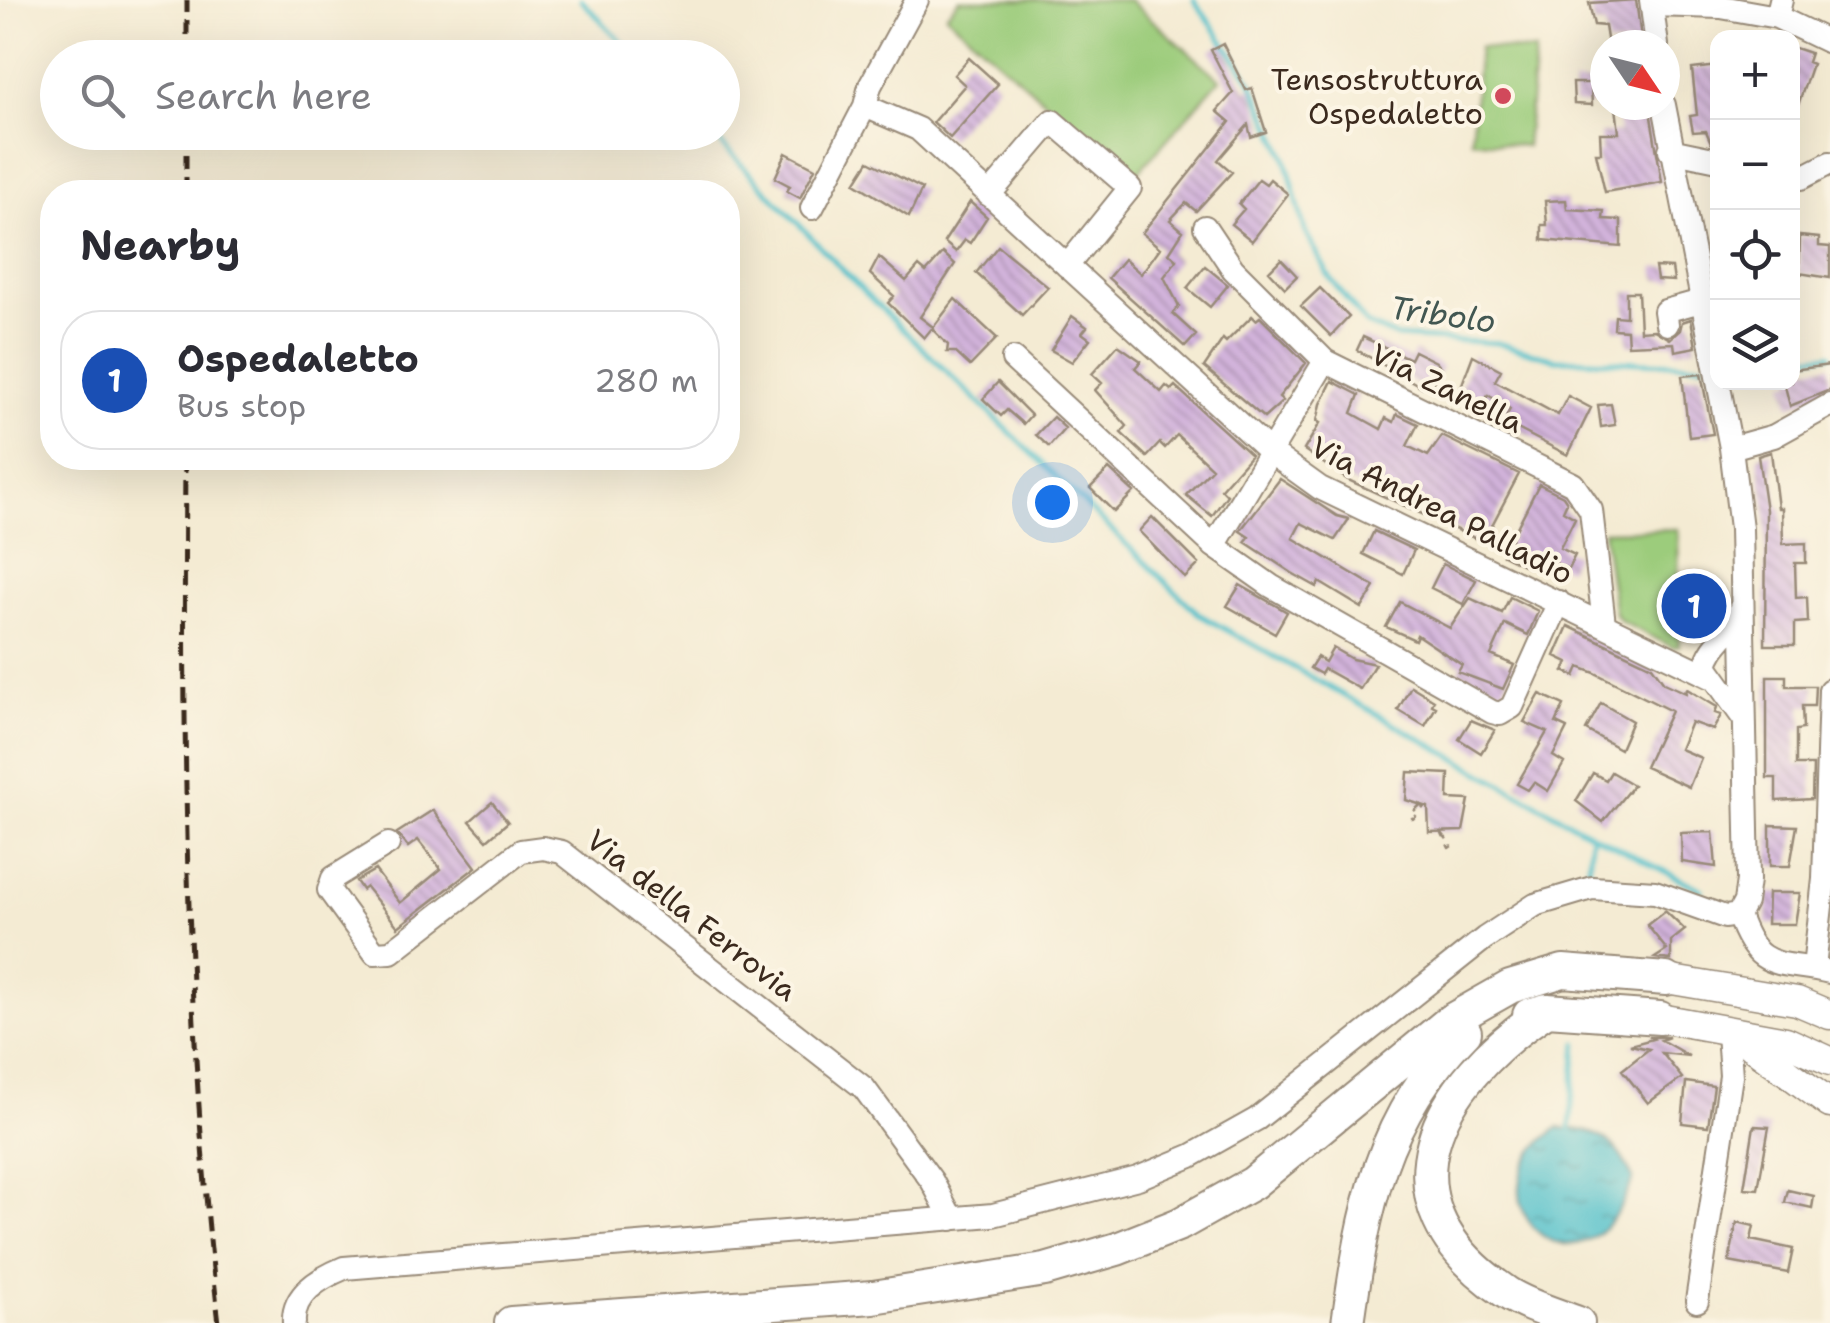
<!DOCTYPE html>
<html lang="en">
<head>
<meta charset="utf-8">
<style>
  body { margin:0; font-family:"Shantell Sans",sans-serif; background:#f2f2f3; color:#2b2b33 }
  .controls { position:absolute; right:30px; top:30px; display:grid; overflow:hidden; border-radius:20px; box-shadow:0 10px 40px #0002 }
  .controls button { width:90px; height:90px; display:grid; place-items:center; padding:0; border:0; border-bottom:2px solid #e1e1e2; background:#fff; color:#2b2b33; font:50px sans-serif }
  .compass { position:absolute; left:1590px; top:30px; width:90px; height:90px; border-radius:50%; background:#fff; box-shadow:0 10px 40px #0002; rotate:125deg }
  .you { position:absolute; left:1052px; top:502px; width:35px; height:35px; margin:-25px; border:8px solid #fff; border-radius:50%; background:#1a73e8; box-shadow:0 0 0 15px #1a73e833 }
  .badge { display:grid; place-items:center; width:65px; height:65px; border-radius:50%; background:#111827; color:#fff; font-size:32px; font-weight:700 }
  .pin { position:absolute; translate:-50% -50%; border:5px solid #fff; box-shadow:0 2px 10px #0006 }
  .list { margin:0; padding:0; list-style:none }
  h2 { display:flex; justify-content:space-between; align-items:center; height:130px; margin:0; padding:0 40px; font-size:42px }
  h2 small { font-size:32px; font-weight:400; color:#7c7c81 }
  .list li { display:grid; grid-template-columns:65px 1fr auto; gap:30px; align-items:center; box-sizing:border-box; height:140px; margin:0 20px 20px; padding:0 20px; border:2px solid #e1e1e2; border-radius:40px }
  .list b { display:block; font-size:38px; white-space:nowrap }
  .list p { margin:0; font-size:32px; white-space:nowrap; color:#7c7c81 }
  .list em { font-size:32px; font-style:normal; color:#7c7c81 }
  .icon { flex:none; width:55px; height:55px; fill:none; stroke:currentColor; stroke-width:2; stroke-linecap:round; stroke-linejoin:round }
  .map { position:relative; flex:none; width:1830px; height:1323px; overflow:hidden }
  .search { position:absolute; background:#fff; box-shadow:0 10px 40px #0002; left:40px; top:40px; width:700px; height:110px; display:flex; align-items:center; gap:25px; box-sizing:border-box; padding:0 35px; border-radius:55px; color:#7c7c81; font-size:38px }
  .panel { position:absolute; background:#fff; box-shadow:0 10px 40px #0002; left:40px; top:180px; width:700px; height:290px; border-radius:40px }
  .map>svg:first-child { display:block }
  .park { fill:#9ccc7b; stroke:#6c7b4c; stroke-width:2.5 }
  .water { fill:url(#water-ripples); stroke:#487674; stroke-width:2.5 }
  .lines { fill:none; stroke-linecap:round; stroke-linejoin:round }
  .stream { stroke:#54c1cb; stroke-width:5 }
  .building { fill:url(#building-back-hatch) }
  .minor-casing { stroke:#988a78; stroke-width:26 }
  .major-casing { stroke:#988a78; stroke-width:31 }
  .highway-casing { stroke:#988a78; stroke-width:36 }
  .path { stroke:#988a78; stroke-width:2.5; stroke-dasharray:8 8; stroke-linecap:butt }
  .minor { stroke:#fff; stroke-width:22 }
  .major { stroke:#fff; stroke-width:28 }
  .highway { stroke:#fff; stroke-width:32 }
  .rail { stroke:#3b2a1e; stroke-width:5; stroke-dasharray:15 8; stroke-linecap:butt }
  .poi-dot { fill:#d1495b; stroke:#fcf5e5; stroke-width:4 }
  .labels { text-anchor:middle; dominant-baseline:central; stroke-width:8; stroke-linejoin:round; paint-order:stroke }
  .poi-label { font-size:30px; fill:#3b2a1e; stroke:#fcf5e5; text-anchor:end }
  .street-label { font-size:30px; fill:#3b2a1e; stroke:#fcf5e5 }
  .water-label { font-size:32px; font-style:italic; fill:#425752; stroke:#fcf5e5 }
</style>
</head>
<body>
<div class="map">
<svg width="1830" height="1323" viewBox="0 0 1830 1323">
  <defs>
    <pattern id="water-ripples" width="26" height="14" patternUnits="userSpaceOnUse" patternTransform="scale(2.5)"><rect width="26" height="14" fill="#54c1cb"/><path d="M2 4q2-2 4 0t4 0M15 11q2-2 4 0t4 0" fill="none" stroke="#479da4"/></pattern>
    <pattern id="building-back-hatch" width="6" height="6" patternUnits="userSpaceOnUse" patternTransform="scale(2.5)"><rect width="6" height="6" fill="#d2b3db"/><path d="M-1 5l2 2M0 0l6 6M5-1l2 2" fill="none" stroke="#ac92b1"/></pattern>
  </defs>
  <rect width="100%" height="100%" fill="#fcf5e5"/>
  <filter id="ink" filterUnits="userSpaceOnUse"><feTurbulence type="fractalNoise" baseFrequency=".01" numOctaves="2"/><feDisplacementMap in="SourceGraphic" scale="20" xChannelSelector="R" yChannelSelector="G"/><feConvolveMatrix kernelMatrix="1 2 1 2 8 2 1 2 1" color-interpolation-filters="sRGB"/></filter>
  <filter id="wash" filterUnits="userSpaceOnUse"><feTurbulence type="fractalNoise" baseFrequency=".0048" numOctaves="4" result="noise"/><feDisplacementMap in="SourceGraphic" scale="40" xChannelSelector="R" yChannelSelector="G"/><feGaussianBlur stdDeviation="2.25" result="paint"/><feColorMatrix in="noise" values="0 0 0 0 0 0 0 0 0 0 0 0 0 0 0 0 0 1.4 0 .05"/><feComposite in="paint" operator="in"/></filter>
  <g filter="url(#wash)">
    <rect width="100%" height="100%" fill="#f4ebd3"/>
    <path class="park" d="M959,0H1129L1220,79L1133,178L946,15Z
      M1479,47L1535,52L1526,146L1471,140Z
      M1678,529L1679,646L1673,647L1620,621L1615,614L1603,531Z"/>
    <path class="water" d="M1558,1128C1600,1128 1617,1142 1633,1179C1583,1321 1457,1197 1558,1128Z"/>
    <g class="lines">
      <path class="stream" d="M581,0L637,58
        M1194,0L1251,81L1285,155L1305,231L1330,278L1366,324L1397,337L1497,343L1555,359L1703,364
        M710,132L862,290L1200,615L1591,834L1702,890
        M1792,358L1830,354
        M1589,870L1591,834
        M1570,1128L1577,1043"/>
    </g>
    <g id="blocks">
      <path class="building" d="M1636,0L1642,45H1608L1605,26L1594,25L1589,3Z
        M1223,44L1246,90L1252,88L1266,132L1251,137L1248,125L1218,160L1232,172L1196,211L1186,203L1170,220L1183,231L1169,253L1177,260L1164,277L1179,306L1173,314L1196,335L1185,347L1108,278L1124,259L1141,274L1160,248L1142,233L1230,122L1217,111L1233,93L1211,50Z
        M1792,47L1810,53L1807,62L1812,64L1795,114Z
        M969,58L998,84L950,138L933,122L965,85L954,75Z
        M1718,66V145L1711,143L1706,131L1693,132L1690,116L1697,115L1692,69Z
        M1573,83H1591L1592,105L1574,104Z
        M1649,105L1662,182L1605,192L1596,153H1601L1600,133H1619L1616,107Z
        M786,153L815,168L800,198L787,191L790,186L775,178Z
        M869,161L922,189L909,217L855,183Z
        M1259,179L1266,184L1270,179L1288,194L1252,241L1231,224L1244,209L1239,204Z
        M1566,200L1567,209L1604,211L1603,219L1621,220V247L1542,240V225H1547L1545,201Z
        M970,202L987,217L970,243L965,240L956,252L944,242Z
        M1800,236L1819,238V246L1830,247V278L1799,273Z
        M998,246L1048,287L1022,315L976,273Z
        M943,253L955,264L920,317L933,327L924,338L888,303L894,296L870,274L879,257L906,281L919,266L926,272Z
        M1281,259L1297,276L1285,288L1269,271Z
        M1205,266L1228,285L1210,307L1187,288Z
        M1655,267L1672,268L1674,281L1657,280Z
        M1320,288L1349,317L1331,336L1301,306Z
        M1626,292H1638L1640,331L1654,330L1670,339L1680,330L1682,322L1691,319L1696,347L1675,351L1674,343L1628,345L1627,330L1614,329L1615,316L1626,317Z
        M955,299L997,338L970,366L955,352H947L948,345L932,329Z
        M1072,316L1087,327L1082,333L1090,339L1072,362L1051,350Z
        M1252,316L1256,320L1260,317L1306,363L1279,397L1283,401L1264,418L1204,367L1223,339L1226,342Z
        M1363,337L1410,359L1414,351L1436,362L1441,368L1432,386L1424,381L1422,387L1357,350Z
        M1118,345L1141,361L1135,368L1161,392L1166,386L1171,390L1175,386L1251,455L1221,489L1227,495L1212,516L1186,495L1212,468L1177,435L1165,448L1160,443L1147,457L1121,433L1127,426L1095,390L1102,383L1092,374Z
        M1473,355L1501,370L1495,381L1558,415L1568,396L1591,408L1568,455L1504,422L1510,409L1488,395L1480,411L1456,400Z
        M1830,365V390L1790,406L1784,382H1792V370Z
        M1701,374L1713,434L1689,437L1682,376Z
        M1332,381L1359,395L1352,413L1381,429L1386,418L1394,422L1397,414L1418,424L1407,446L1428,456L1442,436L1519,474L1483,542L1348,480L1304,450L1320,423L1317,421L1321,404Z
        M998,382L1031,415L1023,424L1007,410L1001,416L983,399Z
        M1611,404L1615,425L1601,427L1598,405Z
        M1053,417L1065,428L1049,447L1036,435Z
        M1771,452L1778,508H1782L1783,544L1806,543V563H1795L1796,598L1807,597L1808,622L1795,623V645H1765L1766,510L1758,456Z
        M1109,469L1134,492L1114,512L1090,488Z
        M1280,479L1337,516L1349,519L1335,540L1301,523L1293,538L1375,587L1362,608L1319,582L1317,587L1292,573L1245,542L1249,537L1240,531Z
        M1539,484L1563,496L1567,502L1563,511L1575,518L1560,548L1575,555L1568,569L1534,553L1527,567L1503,555Z
        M1152,517L1199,564L1185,578L1139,531Z
        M1374,531L1414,550L1403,574L1363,554Z
        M1443,564L1476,580L1463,604L1431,588Z
        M1240,585L1287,612L1275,633L1227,606Z
        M1510,597L1538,611L1528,635L1505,624L1491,655L1514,665L1503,689L1458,672L1462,665L1417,635L1415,640L1386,627L1400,602L1450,628L1470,598L1502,613Z
        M1568,626L1652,666L1664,683L1686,693L1687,689L1717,707L1715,713L1721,715L1713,730L1691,722L1680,749L1701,758L1689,787L1645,767L1671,711L1595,673L1579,667L1575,676L1564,671L1568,662L1555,656Z
        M1333,648L1352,659L1375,664L1360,689L1324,669L1321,674L1310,668L1317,657L1325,662Z
        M1767,676H1786V686H1815L1814,706H1802L1803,729L1796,730V765H1813L1812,799L1776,801V778H1767Z
        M1411,686L1434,700L1432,705L1436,707L1425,726L1398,710Z
        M1540,694L1564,705L1556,723L1567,728L1553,756L1564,763L1548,791L1534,782L1528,790L1517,784L1547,732L1524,722Z
        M1601,703L1632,721L1620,749L1586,730Z
        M1471,720L1495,730L1481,753L1459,739Z
        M1408,772L1449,774L1448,799L1469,800L1463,831L1429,832L1428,807L1406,800Z
        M1611,772L1633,785L1603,822L1576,801L1593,773L1606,780Z
        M492,802L508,822L487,840L470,821Z
        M433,810L476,867L398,927L366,887L362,890L356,881L375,870L400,903L441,869L418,840L408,847L397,833Z
        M1770,825L1797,826L1790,866H1770Z
        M1713,832L1716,867L1682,862L1681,833Z
        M1768,893H1800L1795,924H1767Z
        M1665,911L1685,930L1671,941V960L1655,958L1667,950L1647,925Z
        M1649,1037H1669L1661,1040L1689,1056L1662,1053L1682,1078L1648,1103L1622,1070L1649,1049L1630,1045L1653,1039Z
        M1686,1082L1714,1086L1708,1126L1682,1123Z
        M1754,1126L1769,1127L1758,1189L1744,1188Z
        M1788,1190L1814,1196L1812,1208L1785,1202Z
        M1737,1222L1754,1226L1751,1240L1793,1249L1788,1273L1729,1262Z"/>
    </g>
  </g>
  <g filter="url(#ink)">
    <use href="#blocks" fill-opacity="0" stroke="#988a78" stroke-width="2.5"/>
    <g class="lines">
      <defs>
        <path id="minor" d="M917,0L870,86L865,106L918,129L1270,452L1320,488L1711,677
          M1651,0L1657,45
          M1652,5L1721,7L1777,17L1781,0
          M1777,17L1827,41
          M1664,105L1731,448L1741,528L1748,880L1745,902L1738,915
          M1670,150L1718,160
          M1792,176L1801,178L1830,163
          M989,195L1052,121L1130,188L1067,266
          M812,208L865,106
          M1205,227L1233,269L1325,361L1573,484L1591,510L1604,624
          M1667,324L1665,311L1701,301
          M1013,359L1214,546L1271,586L1492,712L1500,714L1512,707L1559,602
          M1731,448L1774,436L1830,405
          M1214,546L1325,361
          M1741,607C1736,632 1710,643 1706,666L1744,719
          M388,844L333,878L329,890L375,953L391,952L521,851L543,848L562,852L864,1088L932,1181L952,1219
          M1738,915C1758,973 1777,960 1830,972
          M1814,968L1824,879L1830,690
          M1697,1301L1731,1076L1728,1033
          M294,1323C292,1294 320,1278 344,1268L993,1215L1138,1178L1191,1156L1257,1119L1485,938L1535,905L1592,888L1655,892L1725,917L1738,915"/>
        <path id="major" d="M1666,979L1797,1001L1830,1015
          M1660,1018L1786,1041L1830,1061
          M1740,1037L1830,1104"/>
        <path id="highway" d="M1547,1010C1435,1082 1369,1201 1507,1293C1527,1306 1555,1314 1578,1323
          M1529,1015L1547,1010L1660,1018
          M511,1323L873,1297L1045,1270L1117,1249L1180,1224L1253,1183L1450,1021L1510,987L1563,971L1666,979
          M1348,1323C1364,1209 1380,1117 1465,1032"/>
      </defs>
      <use href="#minor" class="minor-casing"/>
      <use href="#major" class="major-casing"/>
      <use href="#highway" class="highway-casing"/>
      <path class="path" d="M1419,806L1424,807L1413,819L1410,815Z
        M1442,833L1452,846L1449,848Z"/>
      <use href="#minor" class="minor"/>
      <use href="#major" class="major"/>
      <use href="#highway" class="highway"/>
      <path class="rail" d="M187,58V0
        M186,192V132
        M185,458C183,747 185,1035 219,1323"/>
    </g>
  </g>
  <circle class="poi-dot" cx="1503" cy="96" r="10"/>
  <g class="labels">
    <g class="poi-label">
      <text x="1483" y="79">Tensostruttura<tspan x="1483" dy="34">Ospedaletto</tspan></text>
    </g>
    <g class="street-label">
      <text transform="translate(1447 388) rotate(26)">Via Zanella</text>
      <text transform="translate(1442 510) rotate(27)">Via Andrea Palladio</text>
      <text transform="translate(692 915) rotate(38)">Via della Ferrovia</text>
    </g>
    <g class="water-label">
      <text transform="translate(1443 314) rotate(8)">Tribolo</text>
    </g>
  </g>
</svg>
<div class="controls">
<button>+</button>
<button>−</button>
<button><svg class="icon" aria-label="locate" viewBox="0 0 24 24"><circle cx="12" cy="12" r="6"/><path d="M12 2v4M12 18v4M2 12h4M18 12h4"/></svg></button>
<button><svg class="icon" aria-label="layers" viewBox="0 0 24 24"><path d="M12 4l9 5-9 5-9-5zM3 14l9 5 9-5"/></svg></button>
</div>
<svg class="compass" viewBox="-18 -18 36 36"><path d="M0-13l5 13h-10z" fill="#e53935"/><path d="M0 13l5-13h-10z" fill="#7c7c81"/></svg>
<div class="you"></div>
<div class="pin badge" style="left:1694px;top:606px;background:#1a4fb4">1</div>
<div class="search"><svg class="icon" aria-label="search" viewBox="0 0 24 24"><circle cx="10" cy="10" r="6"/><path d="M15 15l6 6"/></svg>Search here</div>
<section class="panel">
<h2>Nearby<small></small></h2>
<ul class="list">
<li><span class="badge" style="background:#1a4fb4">1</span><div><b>Ospedaletto</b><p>Bus stop</p></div><em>280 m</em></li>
</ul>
</section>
</div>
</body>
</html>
